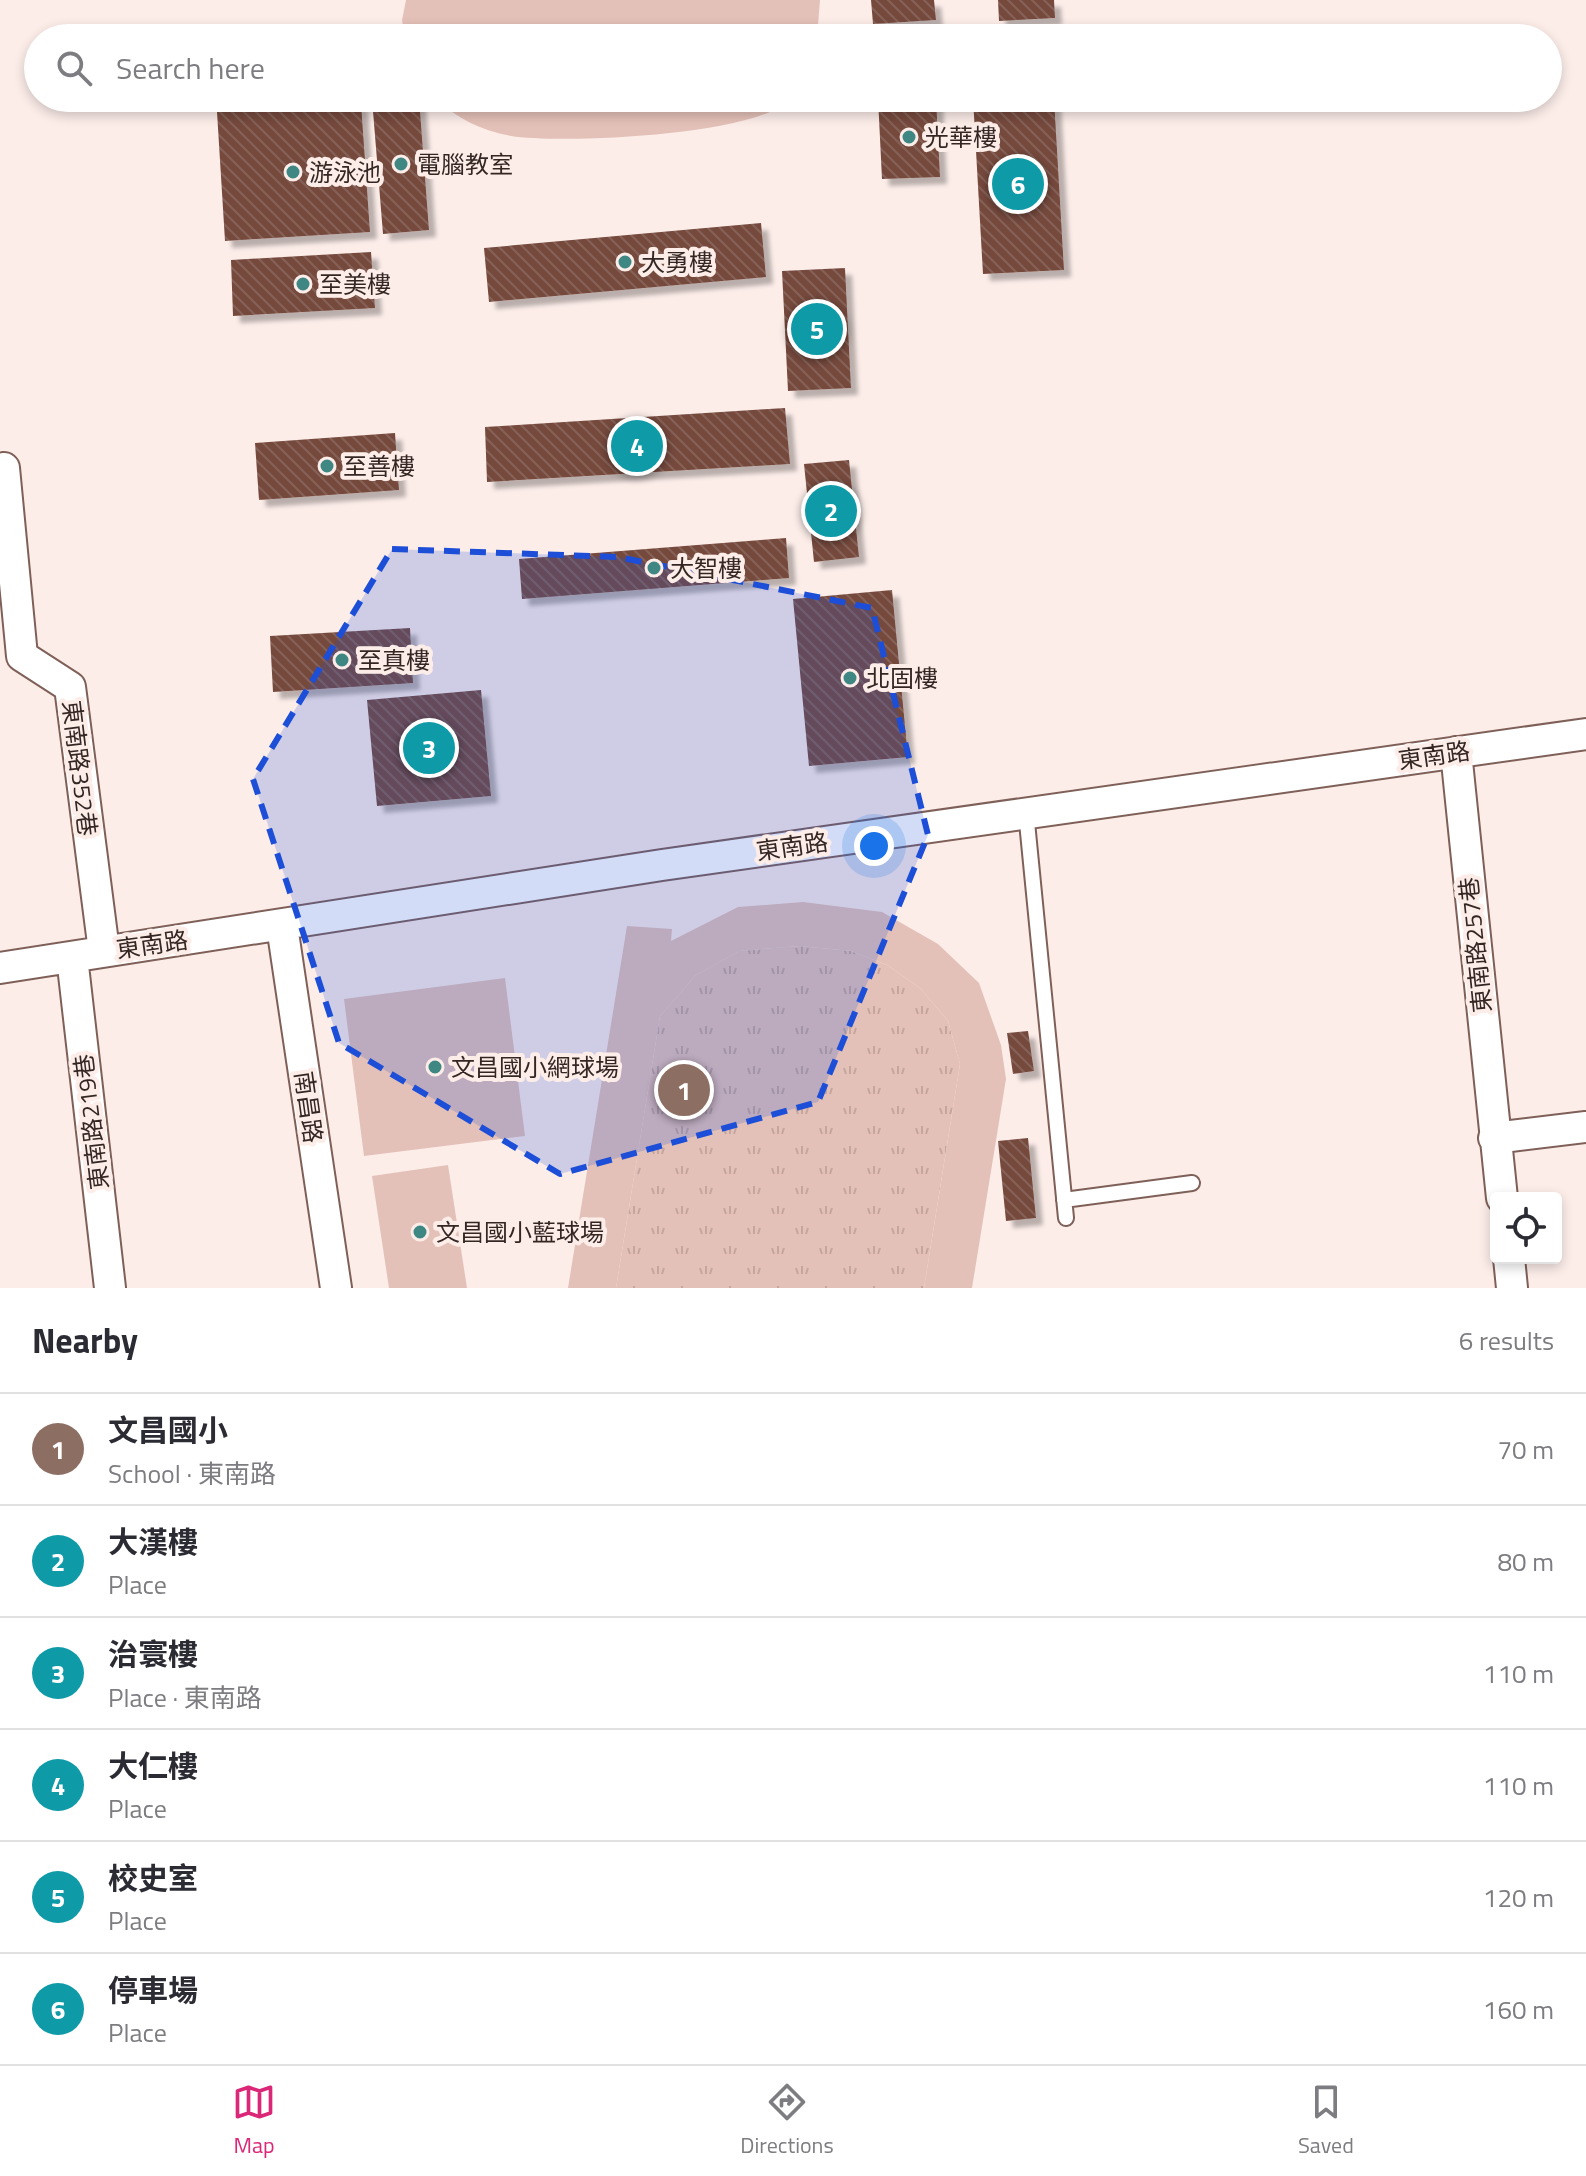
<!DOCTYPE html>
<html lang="en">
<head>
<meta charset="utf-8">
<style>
  body { margin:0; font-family:"Titillium Web","Noto Sans TC",sans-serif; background:#f7f7f7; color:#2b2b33 }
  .controls { position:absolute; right:24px; bottom:24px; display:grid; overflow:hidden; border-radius:8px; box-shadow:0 4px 12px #0003 }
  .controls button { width:72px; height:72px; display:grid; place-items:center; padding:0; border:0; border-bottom:2px solid #e1e1e2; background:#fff; color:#2b2b33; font:40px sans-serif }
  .you { position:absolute; left:874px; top:846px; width:28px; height:28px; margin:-20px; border:6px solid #fff; border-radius:50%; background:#1a73e8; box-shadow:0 0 0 12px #1a73e833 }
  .badge { display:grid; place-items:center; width:52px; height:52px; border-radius:50%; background:#db2777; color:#fff; font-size:26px; font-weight:700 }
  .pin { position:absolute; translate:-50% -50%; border:4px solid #fff; box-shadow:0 2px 8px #0006 }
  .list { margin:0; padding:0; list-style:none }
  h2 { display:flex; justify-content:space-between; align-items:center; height:104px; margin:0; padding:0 32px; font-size:34px }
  h2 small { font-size:26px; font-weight:400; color:#7c7c81 }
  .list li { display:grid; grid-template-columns:52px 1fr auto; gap:24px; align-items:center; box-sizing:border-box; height:112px; padding:0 32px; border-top:2px solid #e1e1e2 }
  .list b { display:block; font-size:30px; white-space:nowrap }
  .list p { margin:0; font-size:26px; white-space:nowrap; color:#7c7c81 }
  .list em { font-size:26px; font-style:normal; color:#7c7c81 }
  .icon { flex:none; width:44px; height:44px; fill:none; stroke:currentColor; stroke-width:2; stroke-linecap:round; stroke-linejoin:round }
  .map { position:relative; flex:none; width:1586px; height:1288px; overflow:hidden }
  .search { position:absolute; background:#fff; box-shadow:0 4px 12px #0003; left:24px; right:24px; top:24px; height:88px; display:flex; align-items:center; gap:20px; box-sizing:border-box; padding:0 28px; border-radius:44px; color:#7c7c81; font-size:30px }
  .sheet { height:776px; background:#fff }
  nav { display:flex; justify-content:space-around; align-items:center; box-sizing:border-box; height:112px; border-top:2px solid #e1e1e2; background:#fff; font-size:22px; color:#7c7c81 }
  nav a { display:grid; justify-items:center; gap:4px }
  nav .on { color:#db2777 }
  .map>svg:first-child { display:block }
  .grass { fill:url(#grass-tufts) }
  .pitch { fill:#e4c1b8 }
  .building { fill:url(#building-back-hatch); filter:url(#shadow) }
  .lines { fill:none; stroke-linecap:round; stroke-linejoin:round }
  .service-casing { stroke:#7f6058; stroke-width:18 }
  .minor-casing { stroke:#7f6058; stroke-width:34 }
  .service { stroke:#fff; stroke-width:14 }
  .minor { stroke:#fff; stroke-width:30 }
  .marked { fill:#1d4ed8; fill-opacity:0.2; stroke:#1d4ed8; stroke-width:6; stroke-dasharray:16 10; stroke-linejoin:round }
  .poi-dot { fill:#3f8783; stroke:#fcede9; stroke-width:3 }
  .labels { text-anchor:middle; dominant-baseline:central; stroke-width:8; stroke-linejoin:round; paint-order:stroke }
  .poi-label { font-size:24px; fill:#342723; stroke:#fcede9; text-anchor:start }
  .street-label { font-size:24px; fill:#342723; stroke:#fcede9 }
</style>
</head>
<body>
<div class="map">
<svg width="1586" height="1288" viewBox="0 0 1586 1288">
  <defs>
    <pattern id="grass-tufts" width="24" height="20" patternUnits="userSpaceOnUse" patternTransform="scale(2)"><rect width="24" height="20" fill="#e4c1b8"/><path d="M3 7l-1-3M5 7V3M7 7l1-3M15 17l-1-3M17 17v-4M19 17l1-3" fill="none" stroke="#c4a69e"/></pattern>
    <pattern id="building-back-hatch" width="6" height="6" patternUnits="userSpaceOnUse" patternTransform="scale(2)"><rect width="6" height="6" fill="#764a3e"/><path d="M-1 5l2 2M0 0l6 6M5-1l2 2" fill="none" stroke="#856157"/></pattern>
    <filter id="shadow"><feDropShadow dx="7" dy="7" stdDeviation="2" flood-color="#0004"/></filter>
  </defs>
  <rect width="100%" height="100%" fill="#fcede9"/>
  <path class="grass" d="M799,946L851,951L887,965L920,988L948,1021L960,1064L924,1288H616L660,1016L696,975L739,951Z"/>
  <path class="pitch" d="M406,0H820L817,38H405L402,20Z
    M435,98H792C759,136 562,144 511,136C482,131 456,118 435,98Z
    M803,902L882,912L938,944L979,983L1001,1045L1006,1079L972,1288H924L960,1064L948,1021L920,988L887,965L851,951L799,946L739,951L696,975L660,1016L616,1288H568L627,926L672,929L671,941L738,907Z
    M505,978L525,1136L364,1156L344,999Z
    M448,1165L467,1288H389L372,1176Z"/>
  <path class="building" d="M871,0H934L936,20L873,24Z
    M998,0H1054L1055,18L999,21Z
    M382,98H419L429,230L383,234L372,99Z
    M878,98H936L940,177L882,179Z
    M973,98H1054L1064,270L983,274Z
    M361,103L370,232L225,241L217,112Z
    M761,223L766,277L489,302L484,248Z
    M371,252L375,308L233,316L231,260Z
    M845,268L851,388L788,391L782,271Z
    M785,408L790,464L487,482L485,427Z
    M395,433L399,490L259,500L255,443Z
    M849,460L859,557L814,562L804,464Z
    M786,538L789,578L522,599L519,559Z
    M892,590L908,757L809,766L793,599Z
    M410,628L413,683L273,692L270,636Z
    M481,690L491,796L377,806L367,700Z
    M1028,1031L1034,1071L1013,1074L1007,1033Z
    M1028,1138L1036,1218L1006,1221L998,1141Z"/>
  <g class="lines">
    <defs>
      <path id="service" d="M1026,812L1066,1218
        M1064,1200L1192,1183"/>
      <path id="minor" d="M4,468L22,656L70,687L104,951
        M1456,752L1502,1198
        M282,926L336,1288
        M72,957L110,1288
        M0,968L662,865L1586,734
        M1494,1138L1586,1127
        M1509,1258L1512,1288"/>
    </defs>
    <use href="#service" class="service-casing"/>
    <use href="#minor" class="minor-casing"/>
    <use href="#service" class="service"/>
    <use href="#minor" class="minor"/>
  </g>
  <path class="marked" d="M392,549L618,557L872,608L928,835L818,1102L560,1174L339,1043L253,779Z"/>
  <g class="poi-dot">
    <circle cx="909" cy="137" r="8"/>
    <circle cx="401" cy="164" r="8"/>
    <circle cx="293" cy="172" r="8"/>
    <circle cx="625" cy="262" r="8"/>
    <circle cx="303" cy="284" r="8"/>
    <circle cx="327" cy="466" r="8"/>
    <circle cx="654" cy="568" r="8"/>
    <circle cx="342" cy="660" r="8"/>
    <circle cx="850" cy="678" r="8"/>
    <circle cx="435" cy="1067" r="8"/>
    <circle cx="420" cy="1232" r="8"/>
  </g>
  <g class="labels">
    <g class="poi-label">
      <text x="925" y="137">光華樓</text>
      <text x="417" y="164">電腦教室</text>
      <text x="309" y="172">游泳池</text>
      <text x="641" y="262">大勇樓</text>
      <text x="319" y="284">至美樓</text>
      <text x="343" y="466">至善樓</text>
      <text x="670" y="568">大智樓</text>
      <text x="358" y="660">至真樓</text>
      <text x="866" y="678">北固樓</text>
      <text x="451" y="1067">文昌國小網球場</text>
      <text x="436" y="1232">文昌國小藍球場</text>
    </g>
    <g class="street-label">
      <text transform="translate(1434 755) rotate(-8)">東南路</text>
      <text transform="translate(80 768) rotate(83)">東南路352巷</text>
      <text transform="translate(792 846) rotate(-8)">東南路</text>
      <text transform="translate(152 944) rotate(-8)">東南路</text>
      <text transform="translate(1475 945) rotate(-96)">東南路257巷</text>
      <text transform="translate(309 1107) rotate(82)">南昌路</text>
      <text transform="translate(91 1122) rotate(-97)">東南路219巷</text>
    </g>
  </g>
</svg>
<div class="controls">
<button><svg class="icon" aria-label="locate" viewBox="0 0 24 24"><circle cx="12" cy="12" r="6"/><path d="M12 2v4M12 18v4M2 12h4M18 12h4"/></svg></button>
</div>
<div class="you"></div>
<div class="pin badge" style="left:684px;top:1090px;background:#8d6e63">1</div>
<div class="pin badge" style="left:831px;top:511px;background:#0f9aa8">2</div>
<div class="pin badge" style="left:429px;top:748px;background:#0f9aa8">3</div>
<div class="pin badge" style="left:637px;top:446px;background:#0f9aa8">4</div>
<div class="pin badge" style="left:817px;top:329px;background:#0f9aa8">5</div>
<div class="pin badge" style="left:1018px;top:184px;background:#0f9aa8">6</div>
<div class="search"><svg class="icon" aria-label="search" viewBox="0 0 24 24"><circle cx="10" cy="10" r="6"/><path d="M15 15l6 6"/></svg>Search here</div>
</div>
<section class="sheet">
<h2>Nearby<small>6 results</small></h2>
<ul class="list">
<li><span class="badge" style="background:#8d6e63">1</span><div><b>文昌國小</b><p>School · 東南路</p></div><em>70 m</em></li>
<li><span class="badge" style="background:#0f9aa8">2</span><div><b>大漢樓</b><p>Place</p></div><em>80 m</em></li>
<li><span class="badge" style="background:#0f9aa8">3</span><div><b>治寰樓</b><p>Place · 東南路</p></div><em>110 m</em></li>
<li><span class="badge" style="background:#0f9aa8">4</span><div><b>大仁樓</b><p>Place</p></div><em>110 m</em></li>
<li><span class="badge" style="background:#0f9aa8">5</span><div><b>校史室</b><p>Place</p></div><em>120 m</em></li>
<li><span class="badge" style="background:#0f9aa8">6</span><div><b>停車場</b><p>Place</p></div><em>160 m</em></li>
</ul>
</section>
<nav>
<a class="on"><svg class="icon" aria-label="map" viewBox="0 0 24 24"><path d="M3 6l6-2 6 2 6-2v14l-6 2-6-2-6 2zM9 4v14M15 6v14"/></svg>Map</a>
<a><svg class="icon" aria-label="directions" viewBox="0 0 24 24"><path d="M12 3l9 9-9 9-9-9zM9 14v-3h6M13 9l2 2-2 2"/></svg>Directions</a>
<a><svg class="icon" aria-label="saved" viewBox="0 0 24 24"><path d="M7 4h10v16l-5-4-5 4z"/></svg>Saved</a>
</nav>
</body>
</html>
